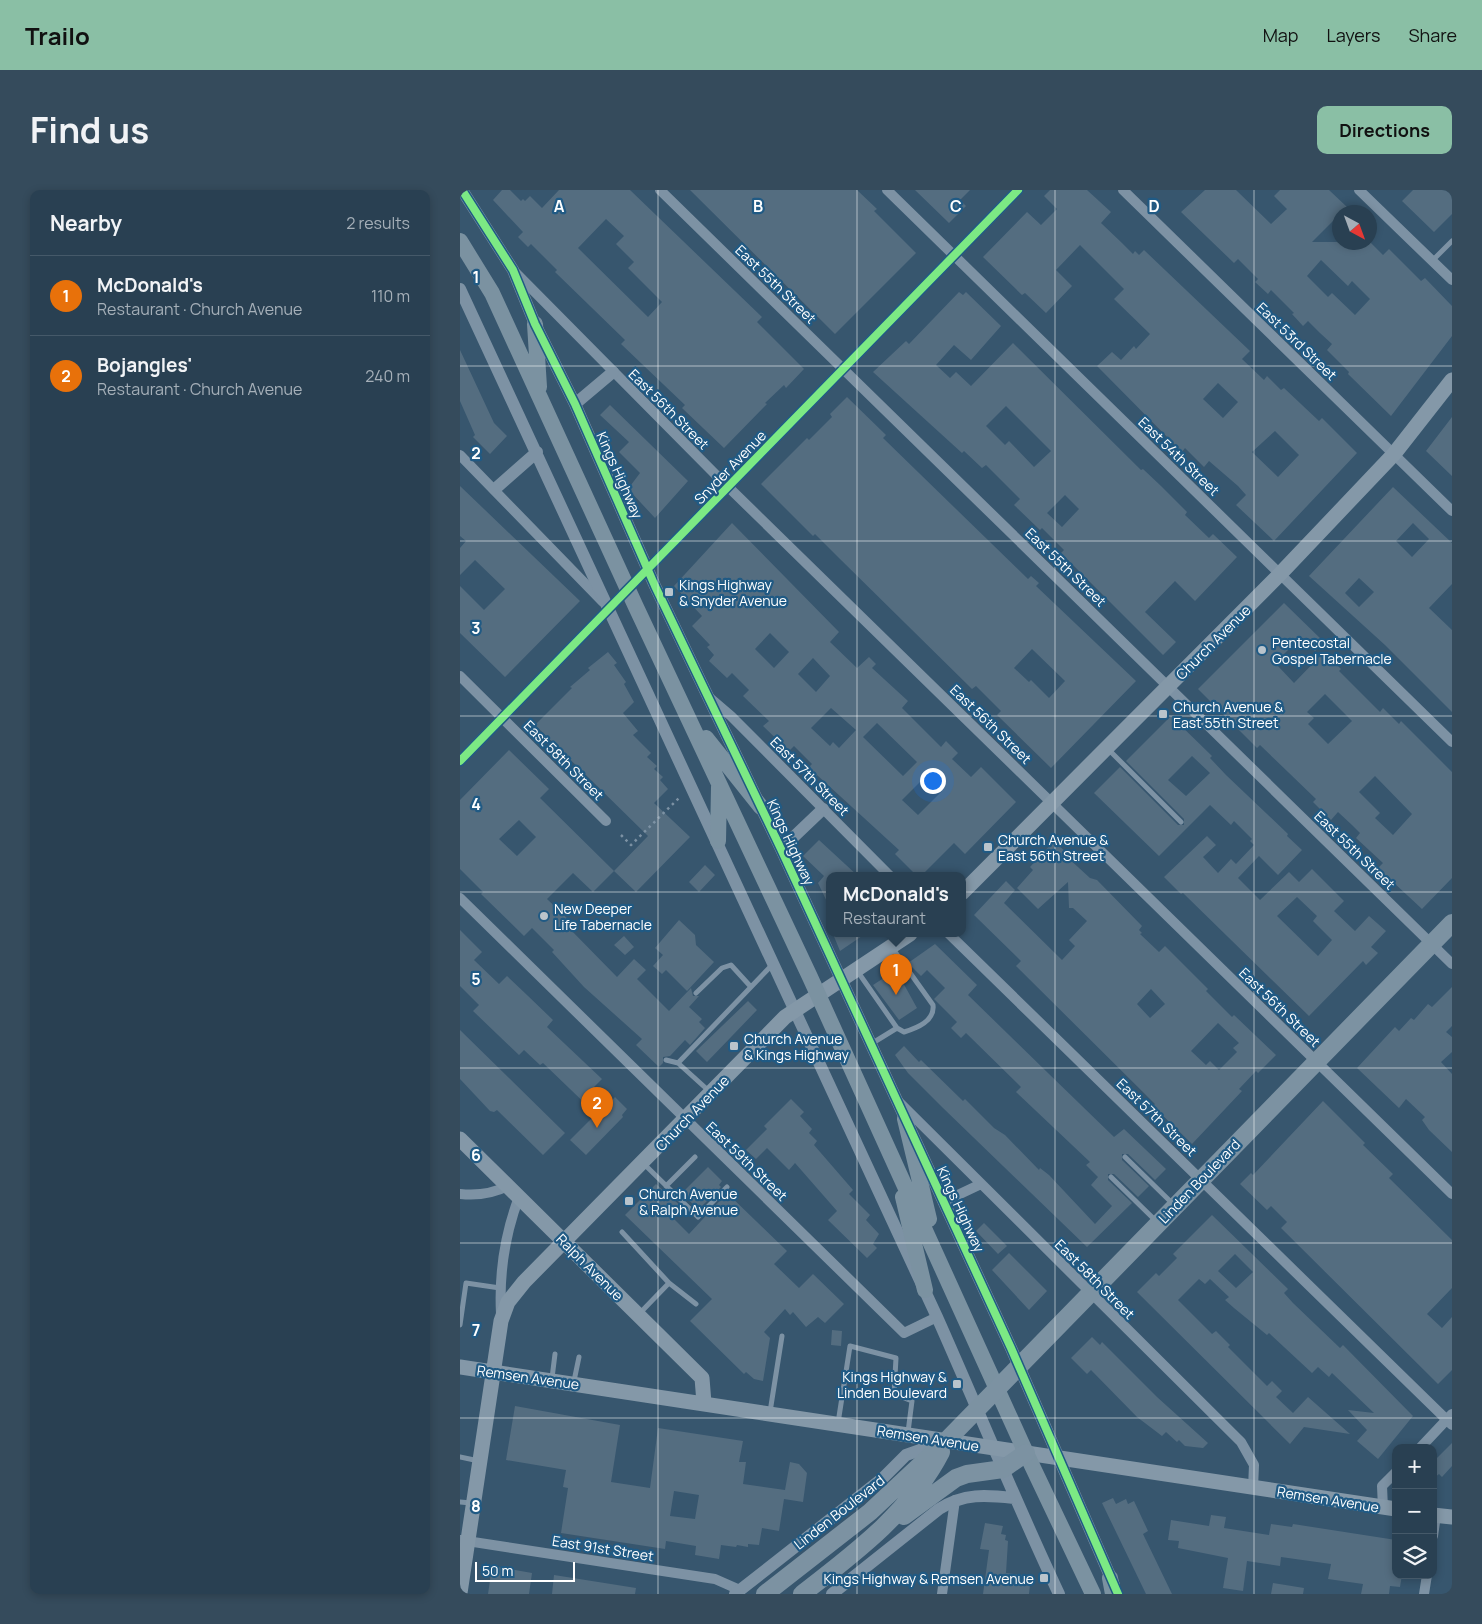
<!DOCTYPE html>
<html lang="en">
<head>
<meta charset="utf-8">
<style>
  body { margin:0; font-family:Manrope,sans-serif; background:#354b5c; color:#f1f3f6 }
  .controls { position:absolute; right:15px; bottom:15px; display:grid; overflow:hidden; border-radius:10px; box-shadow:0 2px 8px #0003 }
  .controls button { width:45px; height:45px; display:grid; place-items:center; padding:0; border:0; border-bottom:1px solid #455969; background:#294052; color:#f1f3f6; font:25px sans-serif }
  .compass { position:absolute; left:872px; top:15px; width:45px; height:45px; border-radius:50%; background:#294052; box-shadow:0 2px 8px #0003; rotate:139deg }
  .scale { position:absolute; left:15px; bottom:12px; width:100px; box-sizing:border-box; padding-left:5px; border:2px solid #fff; border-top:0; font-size:14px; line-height:18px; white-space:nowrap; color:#fff; -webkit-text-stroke:4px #205a84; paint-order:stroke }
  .you { position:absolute; left:472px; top:590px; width:18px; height:18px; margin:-12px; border:4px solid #fff; border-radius:50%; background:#1a73e8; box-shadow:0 0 0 8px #1a73e833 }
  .badge { display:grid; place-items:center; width:32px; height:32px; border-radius:50%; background:#8abfa5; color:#fff; font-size:16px; font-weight:700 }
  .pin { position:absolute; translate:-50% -41px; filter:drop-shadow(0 1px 2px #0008) }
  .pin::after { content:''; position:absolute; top:26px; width:18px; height:15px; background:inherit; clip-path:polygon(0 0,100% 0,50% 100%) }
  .popup { position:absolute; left:366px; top:682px; width:140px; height:65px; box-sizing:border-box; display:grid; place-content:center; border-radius:10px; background:#294052; filter:drop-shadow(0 1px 4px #0005); font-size:16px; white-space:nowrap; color:#a5afb8 }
  .popup b { font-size:19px; color:#f1f3f6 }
  .popup::after { content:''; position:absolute; left:50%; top:100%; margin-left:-10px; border:10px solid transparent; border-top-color:#294052 }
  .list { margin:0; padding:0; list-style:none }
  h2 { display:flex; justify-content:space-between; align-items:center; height:65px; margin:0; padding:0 20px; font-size:21px }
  h2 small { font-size:16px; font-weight:400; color:#a5afb8 }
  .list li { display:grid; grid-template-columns:32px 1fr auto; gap:15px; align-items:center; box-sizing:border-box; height:80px; padding:0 20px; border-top:1px solid #455969 }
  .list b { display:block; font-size:19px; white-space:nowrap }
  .list p { margin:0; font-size:16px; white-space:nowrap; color:#a5afb8 }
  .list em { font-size:16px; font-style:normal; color:#a5afb8 }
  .icon { flex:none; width:28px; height:28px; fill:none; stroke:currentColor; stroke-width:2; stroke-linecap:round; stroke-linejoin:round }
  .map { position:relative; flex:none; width:992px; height:1404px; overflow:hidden; border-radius:10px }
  header { display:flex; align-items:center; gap:30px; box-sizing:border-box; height:70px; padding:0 25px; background:#8abfa5; color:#111 }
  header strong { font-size:24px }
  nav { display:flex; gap:28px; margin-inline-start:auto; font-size:18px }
  .intro { display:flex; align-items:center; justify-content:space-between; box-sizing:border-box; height:120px; padding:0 30px }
  h1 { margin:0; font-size:35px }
  .button { padding:12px 22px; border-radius:10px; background:#8abfa5; color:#111; font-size:18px; font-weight:700 }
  main { display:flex; gap:30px; padding:0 30px }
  aside { flex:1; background:#294052; border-radius:10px; box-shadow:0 2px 8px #0003 }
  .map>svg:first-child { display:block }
  .building { fill:#546d80; fill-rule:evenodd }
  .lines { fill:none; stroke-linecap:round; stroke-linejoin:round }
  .path { stroke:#7d92a4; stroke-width:2.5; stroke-dasharray:2.5 4; stroke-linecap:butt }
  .service { stroke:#7d92a4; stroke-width:5 }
  .minor { stroke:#7d92a4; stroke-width:10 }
  .tertiary { stroke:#7d92a4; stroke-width:12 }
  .secondary { stroke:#8498a8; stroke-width:15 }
  .primary { stroke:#7b92a1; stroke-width:16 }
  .trunk { stroke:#7c92a2; stroke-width:18 }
  .cycleway-casing { stroke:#205a84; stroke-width:11 }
  .cycleway { stroke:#7ce984; stroke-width:8 }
  .grid { fill:none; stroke:#fff; stroke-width:1; stroke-opacity:0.55 }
  .poi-dot { fill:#b9c4cc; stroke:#205a84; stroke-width:2 }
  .labels { text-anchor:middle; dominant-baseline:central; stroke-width:4.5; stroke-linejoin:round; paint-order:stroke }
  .street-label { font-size:14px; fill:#fff; stroke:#205a84 }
  .poi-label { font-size:14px; fill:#fff; stroke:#205a84; text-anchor:start }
  .grid-label { font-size:16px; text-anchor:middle; font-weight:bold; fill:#fff; stroke:#205a84; stroke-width:4.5; stroke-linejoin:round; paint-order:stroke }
</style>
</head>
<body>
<header>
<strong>Trailo</strong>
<nav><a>Map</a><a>Layers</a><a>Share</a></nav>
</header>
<div class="intro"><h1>Find us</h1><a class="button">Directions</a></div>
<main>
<aside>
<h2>Nearby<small>2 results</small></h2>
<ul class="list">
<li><span class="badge" style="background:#e8710a">1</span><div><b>McDonald's</b><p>Restaurant · Church Avenue</p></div><em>110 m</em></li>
<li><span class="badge" style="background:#e8710a">2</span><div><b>Bojangles'</b><p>Restaurant · Church Avenue</p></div><em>240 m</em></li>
</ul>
</aside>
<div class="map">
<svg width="992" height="1404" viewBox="0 0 992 1404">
  <rect width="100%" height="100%" fill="#37566e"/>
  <path class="building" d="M42,0H50L61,11L63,9L65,11L70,6L82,18L99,0H170L302,127L297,132L344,179L326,198L324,195L305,213L307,214L264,258L222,218L225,215L161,154L165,150L95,82L97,80L71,54L68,57L58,47L63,42L33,10ZM146,29L164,46L156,54L174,72L168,78L202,112L188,127L118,58Z
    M230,0H397L417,19L414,21L456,63L375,144Z
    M455,0H510L500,10L506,16L489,33Z
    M590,0H627L651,22L641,33L662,53L673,64L675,61L679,65L684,60L790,161L782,169L804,190L807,186L821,200L824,198L859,231L862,228L897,263L814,351L776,315L786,305L778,296L749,271L744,277L725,258L722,262L637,176L652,162L661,170L674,156L676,159L690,144L654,109L664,99L620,55L596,80L612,96L586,123L565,103L562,105L523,67L567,22L581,35L597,19L584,6ZM758,193L778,212L763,228L743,209ZM815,241L839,265L818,287L792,262Z
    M745,0H776L811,34L827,19L814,6L820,0H869L887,17L852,52H910L923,65L929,59L961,91L965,88L992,116V146L931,226L888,184L889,182L867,160L872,154L860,143L848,131L843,136L832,124L834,123L811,100L808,104L795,92L798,89L778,69L774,73L721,22ZM861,70L888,96L892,91L910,109L895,125L872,103L868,107L847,86Z
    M953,0H992V24L974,42L942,11Z
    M499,102L503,105L506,102L541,136L511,170L494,155L476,175L490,188L496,182L511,196L553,153L681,280L683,279L701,296L727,322L725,325L749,348L753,344L777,367L735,411L715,391L685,422L716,452L703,465L601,363L604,360L582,338L580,340L554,315L560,309L526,275L522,278L504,261L502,263L413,182L446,151L449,154ZM546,216L591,261L574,277L549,251L545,255L526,236ZM605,305L619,319L602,337L587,323Z
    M0,160L34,233L47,246L30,264L13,247L15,245L0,211Z
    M387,207L426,245L423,248L568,389L571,386L579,393L576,396L676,491L591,578L537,525L541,521L516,496L512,499L379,368L355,344L353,346L301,294L347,248L349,250L372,227L370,224ZM572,459L605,491L589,508L571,490L569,492L554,478Z
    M150,215L228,291L195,328L168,299L180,283L159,262L169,252L140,225Z
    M992,227V286L966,261Z
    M0,296L120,411L45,487L0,443V396L24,420L45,399L15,370L0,385V358L6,351L0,346Z
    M933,297L992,353V394L969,418L992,440V522L925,455L849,386ZM953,333L969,349L952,367L936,351ZM899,388L914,402L899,417L885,403Z
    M272,333L379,442L370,452L397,478L409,467L416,474L412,478L448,511L442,518L481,557L486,551L498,563L492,569L511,587L521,577L556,612L505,664L494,653L461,686H457L435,664L439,660L357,585L355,587L347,579L352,574L334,556L329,561L303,536L309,531L283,506L289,500L272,483L267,488L249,471L254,465L247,457L250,455L232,436L242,426L214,396ZM310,443L329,462L314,478L295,459ZM353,468L370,486L356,502L338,484ZM371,518L396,540L379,558L373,552L370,556L351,538ZM417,533L457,572L443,586L403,547ZM467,585L482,601L458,625L442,610Z
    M824,413L864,452L855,461L841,447L824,464L826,466L817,475L834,493L864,462L881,479L879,481L920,522L923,518L939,534L941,531L992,582V688L962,719L918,678L923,673L896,648L900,643L892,635L878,622L871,630L853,612L856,609L800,555L797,558L738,499ZM865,504L892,531L868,554L848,534L854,528L847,522ZM915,586L952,624L933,645L915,628L920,623L899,602Z
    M148,462L157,473L154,475L166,492L164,494L174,512L163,523L178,541L173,545L191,563L187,567L197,576L194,579L203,587L200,590L208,599L194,613L230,647L176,702L154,681L188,646L75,535L112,498L110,497L130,480L128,478Z
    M711,526L752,566L750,568L766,585L828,644L827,646L842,660L818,685L799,666L778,688L800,710L829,682L839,692L852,679L884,711L874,721L895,741L909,726L926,741L911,757L918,763L906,775L903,771L849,826L723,703L721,704L704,687L747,646L756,655L743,667L758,683L771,669L776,674L794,655L790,651L792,649L774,631L771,635L750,615L699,666L634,603L660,577L718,635H724V629L666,571ZM732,566L750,583L726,606L708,590ZM837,707L857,726L853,731L872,750L858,766L817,726Z
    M49,560L89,599L80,608L154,681L133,702L113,683L87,709L112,733L108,737L157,787L174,769L186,780L177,789L209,821L231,798L233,806H239L229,817L242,829L239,832L245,838L230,855L225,850L210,866L203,867V873L199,877L176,855L182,849L124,797L92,762L94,760L72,738L64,746L21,704L23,702L0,679V610ZM59,630L76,647L57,666L39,649Z
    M359,650L398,686H370V718L358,693L364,686L343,666Z
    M594,651L609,665L607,667L630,688L637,690L682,736L679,740L682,743L680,744L699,762L705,756L748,799L746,801L772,827L774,825L816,865L798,883L796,881L779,899L782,901L732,954L693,916L695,914L556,776L561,771L514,725L546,691L555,700L544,713L602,770L615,756L609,750L627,731L613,718H609L608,692L578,719L557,698L573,680L570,677ZM691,799L705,814L690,828L677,814ZM758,833L779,853L773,858L777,862L759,880L750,871L746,875L731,861Z
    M245,675L255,685L239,702L229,692Z
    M219,730L235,745L236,755L254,772L227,801L206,780L202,784L193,776L203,765L195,758Z
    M0,740L22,762L14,770L39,794L47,786L67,805L93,830L87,837L142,889L134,897L150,913L155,907L167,919L162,925L163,927L126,965L110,950L136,924L83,873L80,875L64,860L59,865L13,821L19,815L0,796Z
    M373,744H405L380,761Z
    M164,746L174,757L165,765L154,755Z
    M475,754L517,795L508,805L588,883L654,947L664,939L706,979L695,990L668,964H662V970L689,996L678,1007L654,984H648V990L672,1013L627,1057L483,918L448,883L435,865L444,856L459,872L461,870L503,911L505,909L534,938L545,945L579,980L580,978L589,985L635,1034L652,1016L631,995L638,987L626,975L630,972L556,902L561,897L506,843L501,848L491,838L497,832L474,809L485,798L467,780L461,786L448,773Z
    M436,780L457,818L439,830L413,795Z
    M992,797V836L986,842L992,847V862L981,872L992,884V962L969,940L962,930L965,927L946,909L939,918L897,878L935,837L939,841L951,828L954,830L968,814L972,817Z
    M288,811L297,820L247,872L236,861Z
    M0,840L105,943L83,965L37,920L34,922L30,921L0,889Z
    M331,909L344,922L340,926L352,939L349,943L357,951L354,955L393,1000L389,1004L410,1025L406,1030L419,1044L413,1054L417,1058L407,1068L368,1030L377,1021L335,973L329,980L307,958L296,969L286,960L307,939L304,936Z
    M863,911L905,953L903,955L933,984L929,988L992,1050V1098L967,1124L982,1138L992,1127V1180L978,1194L821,1038L827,1032L811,1016L807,1020L780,994L791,983L793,985Z
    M248,977L262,991L259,995L261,997L239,1019L221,1004Z
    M196,994L223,1018L213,1028L229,1044L267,1003L327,1061L314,1074L339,1098L353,1084L384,1114L365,1133L358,1127L346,1137L333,1122L330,1125L325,1119L304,1142L310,1148L303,1191L294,1189L286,1182L284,1184L230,1131L252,1109L165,1025Z
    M752,1025L828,1099L824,1103L833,1113L880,1158L883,1155L953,1226L918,1269L897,1251L907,1240L888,1220L914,1223L872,1183L869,1187L858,1177L852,1183L809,1143L807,1145L774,1118L765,1110L769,1107L750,1089L745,1094L739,1089L718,1110L752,1144L756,1141L770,1155L768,1157L807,1196L812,1191L822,1201L816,1207L833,1223L848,1207L890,1244L844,1237L830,1254L677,1102L696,1083L699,1086L717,1068L713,1064ZM775,1064L793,1082L776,1098L758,1081Z
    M524,1033L547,1056L538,1064L516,1041Z
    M549,1063L587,1101L569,1120L532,1080Z
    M372,1140L382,1141L381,1156L371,1155Z
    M632,1147L640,1155L642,1152L697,1207L748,1253L743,1258L725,1256L719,1250L717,1252L706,1242L702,1246L677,1227L631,1180L627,1184L611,1168Z
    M55,1216L160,1235L151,1292L190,1298L198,1238L283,1251L279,1272H286L283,1294L325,1300L330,1272L339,1274L347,1283L343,1312L324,1309L319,1341L302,1338L299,1355L288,1354V1357L277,1355L276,1357L261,1355L259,1369L235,1365L236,1356L206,1351L205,1359L101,1343L108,1298L103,1297L106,1280L46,1270ZM214,1301L239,1305L235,1329L210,1326Z
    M992,1253V1276L982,1287L979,1284L973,1289V1272Z
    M653,1308L656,1314L666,1309L668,1314L674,1311L688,1341L683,1344L712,1404H686L642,1313Z
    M751,1325L766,1327L764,1338L809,1345L811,1334L832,1337L833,1334L936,1350V1385H942L940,1397L930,1396L929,1404H901L903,1394L868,1389L871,1374L821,1367L820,1376L787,1371L783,1401L763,1398L768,1368L718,1358L719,1351L708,1350L711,1330L749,1336Z
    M525,1333L543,1336L541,1344L546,1345L545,1350L548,1351L546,1383L571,1386L569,1404H523L529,1360L520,1359Z
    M32,1376L72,1383L69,1404H28Z
    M94,1385L176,1398L175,1404H92Z
    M813,1393L844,1398L843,1404H811Z"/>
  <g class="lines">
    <path class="path" d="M161,645L171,655L221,606"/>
    <path class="service" d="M972,71L992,51
      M648,559L721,632
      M398,782L437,838L444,842C457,838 475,831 473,815L433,759
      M236,803L262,778L271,775L291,797
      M411,854L437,838
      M206,870L218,873
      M249,901L218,873L313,774
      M665,967L713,1014
      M183,973L238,1027L267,997
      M651,987L696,1031
      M206,996L235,967
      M162,1042L209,1093L180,1123
      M209,1093L236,1114
      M0,1135L6,1093L40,1098
      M92,1188L95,1164
      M114,1191L119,1167
      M310,1222L322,1146
      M378,1233L390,1156L436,1168L434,1204L452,1211L448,1242
      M0,1267L19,1271
      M0,1312L11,1313"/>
    <path class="minor" d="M200,0L992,774
      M427,0L992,552
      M663,0L992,321
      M899,0L992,90
      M55,82L255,284L992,1004
      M0,265L143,412
      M0,486L146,631
      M250,508L271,526L430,686
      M0,571L558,0
      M0,708L444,1143L477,1127
      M489,744L992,1235
      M439,912L781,1252L794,1275L793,1298
      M0,1004C18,1006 32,1004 48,996
      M483,1012L521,994
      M41,1124C39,1085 45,1044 59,1007
      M960,1258L992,1224
      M923,1318L922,1296L936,1282
      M973,1346L976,1325
      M0,1350L255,1389L280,1400
      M482,1404L495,1310
      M964,1404L967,1385"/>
    <path class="tertiary" d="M2,0L53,80L75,134L115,214L195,396L321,659L551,1158L654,1395
      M0,99L477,1127C518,1219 556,1313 599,1404
      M115,214L153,182
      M35,299L77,262
      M321,659L363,619
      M275,1404L423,1288L446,1265L480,1253
      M372,1404L479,1319C504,1303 526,1305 554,1308"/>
    <path class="secondary" d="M502,703L820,384L934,264L992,190
      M0,949L242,1188L244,1213
      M0,1177L936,1319
      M973,1325L992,1327
      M0,1403L41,1131L48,1112L64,1092L325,827L450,744"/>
    <path class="primary" d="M0,51L32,103L176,417L350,787L566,1263L633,1404
      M75,134L79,197
      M246,548L301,617
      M258,651L259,597
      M445,929L469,1029
      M443,1007L465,1100
      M650,1388L653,1404"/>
    <path class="trunk" d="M444,1326L496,1288L507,1284L543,1279L566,1263
      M305,1404L410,1322L487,1250L992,733
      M342,1404C395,1363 450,1322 481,1262"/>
    <defs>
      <path id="cycleway" d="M2,0L53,80L75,134L115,214L195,396L321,659L551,1158L658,1404
        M0,571L558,0"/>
    </defs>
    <use href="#cycleway" class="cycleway-casing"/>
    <use href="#cycleway" class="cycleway"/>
  </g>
  <path class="grid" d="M198,0V1404M397,0V1404M595,0V1404M794,0V1404M0,176H992M0,351H992M0,526H992M0,702H992M0,878H992M0,1053H992M0,1228H992"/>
  <g class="poi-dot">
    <rect x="204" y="397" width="10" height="10" rx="2.5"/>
    <circle cx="802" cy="460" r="5"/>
    <rect x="698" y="519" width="10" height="10" rx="2.5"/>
    <rect x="523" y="652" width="10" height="10" rx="2.5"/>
    <circle cx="84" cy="726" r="5"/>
    <rect x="269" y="851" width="10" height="10" rx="2.5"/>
    <rect x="164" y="1006" width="10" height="10" rx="2.5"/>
    <rect x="492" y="1189" width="10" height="10" rx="2.5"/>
    <rect x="579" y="1383" width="10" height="10" rx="2.5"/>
  </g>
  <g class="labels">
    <g class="street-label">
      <text transform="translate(316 94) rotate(44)">East 55th Street</text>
      <text transform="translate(837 151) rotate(44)">East 53rd Street</text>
      <text transform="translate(209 219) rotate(45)">East 56th Street</text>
      <text transform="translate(719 266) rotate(44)">East 54th Street</text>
      <text transform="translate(270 277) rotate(-46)">Snyder Avenue</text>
      <text transform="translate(160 285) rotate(66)">Kings Highway</text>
      <text transform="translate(606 377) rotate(44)">East 55th Street</text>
      <text transform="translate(753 452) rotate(-45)">Church Avenue</text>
      <text transform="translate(531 534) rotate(44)">East 56th Street</text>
      <text transform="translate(104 570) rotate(45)">East 58th Street</text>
      <text transform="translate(350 586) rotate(45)">East 57th Street</text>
      <text transform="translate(331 652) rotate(65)">Kings Highway</text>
      <text transform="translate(895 660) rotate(44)">East 55th Street</text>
      <text transform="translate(820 817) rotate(44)">East 56th Street</text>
      <text transform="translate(232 923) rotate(-46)">Church Avenue</text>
      <text transform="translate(697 927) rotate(44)">East 57th Street</text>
      <text transform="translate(287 971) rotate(44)">East 59th Street</text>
      <text transform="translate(739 991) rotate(-46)">Linden Boulevard</text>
      <text transform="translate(501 1019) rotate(65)">Kings Highway</text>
      <text transform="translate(130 1077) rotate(45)">Ralph Avenue</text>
      <text transform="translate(635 1089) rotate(45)">East 58th Street</text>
      <text transform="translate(68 1187) rotate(8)">Remsen Avenue</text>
      <text transform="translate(468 1248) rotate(9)">Remsen Avenue</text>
      <text transform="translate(868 1309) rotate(9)">Remsen Avenue</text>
      <text transform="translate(379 1322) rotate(-38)">Linden Boulevard</text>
      <text transform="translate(143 1358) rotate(9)">East 91st Street</text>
    </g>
    <g class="poi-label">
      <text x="219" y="394">Kings Highway<tspan x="219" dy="16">&amp; Snyder Avenue</tspan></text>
      <text x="812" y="452">Pentecostal<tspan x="812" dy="16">Gospel Tabernacle</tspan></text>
      <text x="713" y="516">Church Avenue &amp;<tspan x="713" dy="16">East 55th Street</tspan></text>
      <text x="538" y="649">Church Avenue &amp;<tspan x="538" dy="16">East 56th Street</tspan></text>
      <text x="94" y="718">New Deeper<tspan x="94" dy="16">Life Tabernacle</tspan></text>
      <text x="284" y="848">Church Avenue<tspan x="284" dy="16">&amp; Kings Highway</tspan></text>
      <text x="179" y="1003">Church Avenue<tspan x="179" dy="16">&amp; Ralph Avenue</tspan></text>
      <text x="487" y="1186" text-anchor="end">Kings Highway &amp;<tspan x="487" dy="16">Linden Boulevard</tspan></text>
      <text x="574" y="1388" text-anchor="end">Kings Highway &amp; Remsen Avenue</text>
    </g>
  </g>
  <g class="grid-label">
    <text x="99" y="22">A</text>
    <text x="298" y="22">B</text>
    <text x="496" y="22">C</text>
    <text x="694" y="22">D</text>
    <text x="16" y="93">1</text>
    <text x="16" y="269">2</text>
    <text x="16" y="444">3</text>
    <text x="16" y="620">4</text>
    <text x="16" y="795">5</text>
    <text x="16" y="971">6</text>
    <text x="16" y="1146">7</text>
    <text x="16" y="1322">8</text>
  </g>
</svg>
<div class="controls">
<button>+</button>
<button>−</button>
<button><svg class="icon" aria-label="layers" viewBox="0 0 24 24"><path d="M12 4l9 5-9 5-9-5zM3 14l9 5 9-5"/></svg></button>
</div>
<svg class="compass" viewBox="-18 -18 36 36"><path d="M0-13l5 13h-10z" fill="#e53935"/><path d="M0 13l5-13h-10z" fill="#a5afb8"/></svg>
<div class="scale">50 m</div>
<div class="you"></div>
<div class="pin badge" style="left:436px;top:805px;background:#e8710a">1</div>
<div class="popup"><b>McDonald's</b>Restaurant</div>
<div class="pin badge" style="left:137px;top:938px;background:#e8710a">2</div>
</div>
</main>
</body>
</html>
